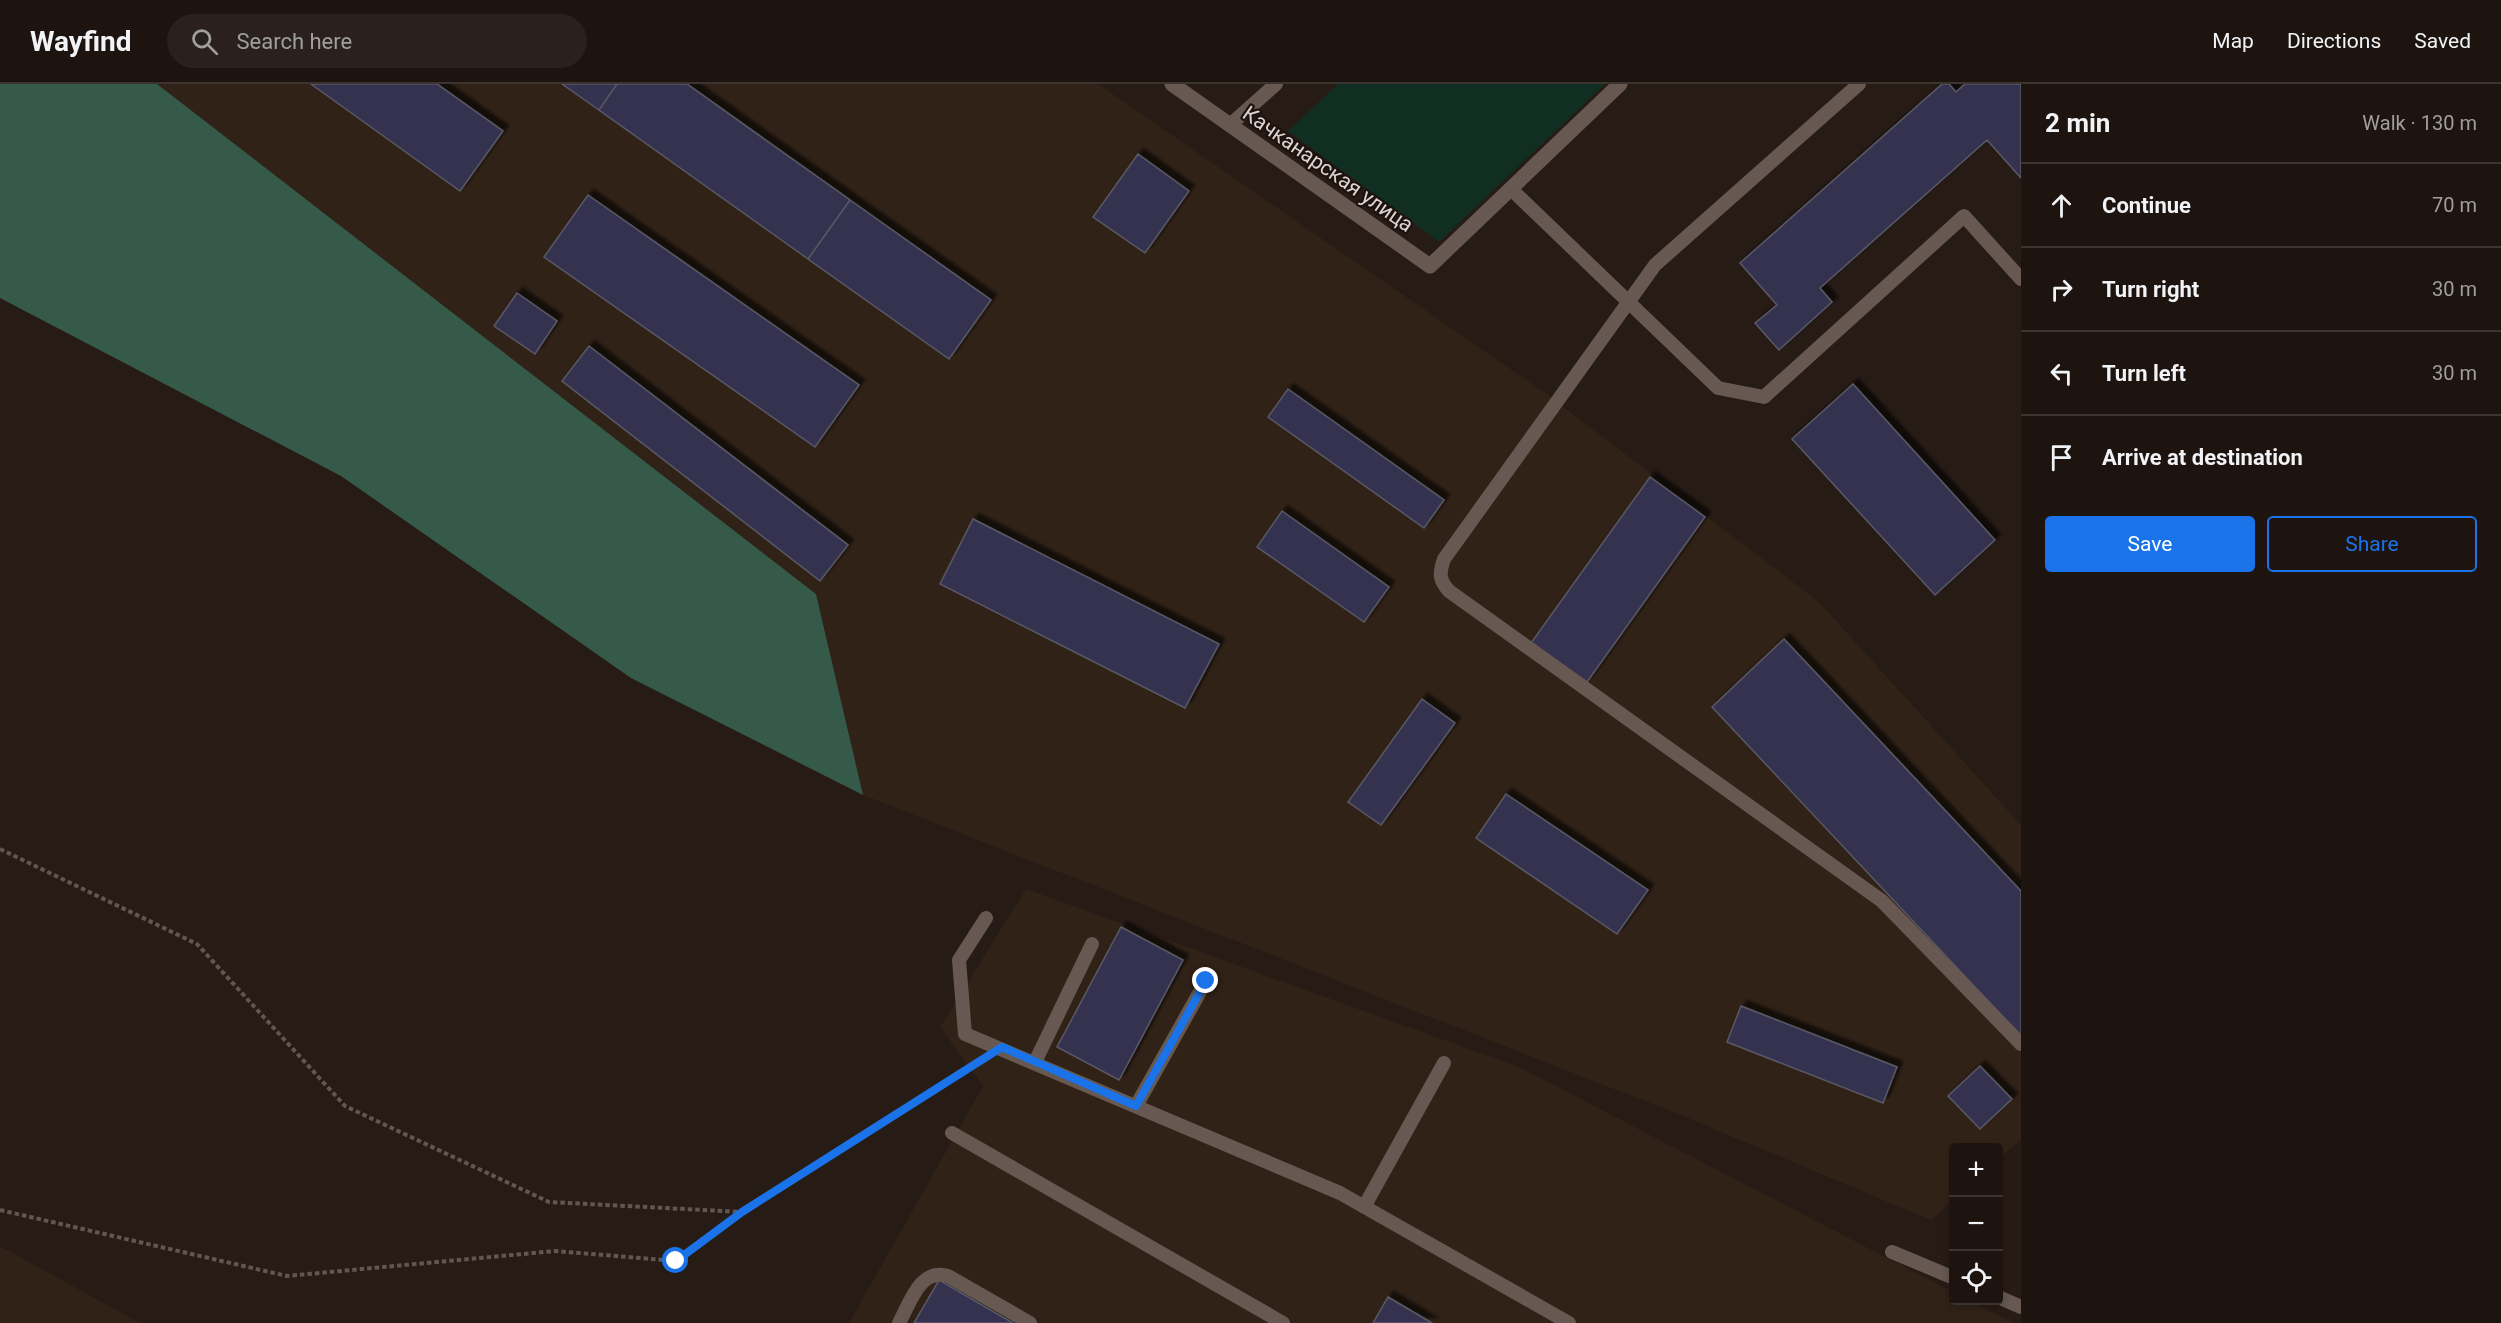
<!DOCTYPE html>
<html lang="en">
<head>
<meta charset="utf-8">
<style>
  body { margin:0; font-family:Roboto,sans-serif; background:#2a211e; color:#f1f3f6 }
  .controls { position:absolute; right:18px; bottom:18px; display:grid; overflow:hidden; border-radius:6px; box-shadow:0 3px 9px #0003 }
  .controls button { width:54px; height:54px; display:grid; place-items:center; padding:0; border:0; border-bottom:2px solid #3b3330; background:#1d1410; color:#f1f3f6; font:30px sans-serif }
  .stop { position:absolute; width:18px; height:18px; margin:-14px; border:4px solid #1a73e8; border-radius:50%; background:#fff }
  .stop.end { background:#1a73e8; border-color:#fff; box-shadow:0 2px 6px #0008 }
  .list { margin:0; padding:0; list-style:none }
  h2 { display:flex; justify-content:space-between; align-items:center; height:78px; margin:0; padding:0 24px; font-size:26px }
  h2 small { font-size:20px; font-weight:400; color:#a09e9f }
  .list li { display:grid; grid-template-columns:39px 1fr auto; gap:18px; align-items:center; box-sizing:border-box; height:84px; padding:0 24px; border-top:2px solid #3b3330 }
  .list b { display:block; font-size:22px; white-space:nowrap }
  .list em { font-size:20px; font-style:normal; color:#a09e9f }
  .actions { display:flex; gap:12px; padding:18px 24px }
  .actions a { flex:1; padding:14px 0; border:2px solid #1a73e8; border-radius:6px; text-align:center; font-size:21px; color:#1a73e8 }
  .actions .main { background:#1a73e8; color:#fff }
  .icon { flex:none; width:33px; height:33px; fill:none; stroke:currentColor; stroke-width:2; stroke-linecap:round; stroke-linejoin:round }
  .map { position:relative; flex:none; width:2021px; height:1239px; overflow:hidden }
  header { display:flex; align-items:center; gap:36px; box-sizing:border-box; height:84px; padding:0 30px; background:#1d1410; border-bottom:2px solid #3b3330 }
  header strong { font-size:28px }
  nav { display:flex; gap:33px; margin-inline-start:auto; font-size:21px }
  .search { width:420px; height:54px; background:#2a211e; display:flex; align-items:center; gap:15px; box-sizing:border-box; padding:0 21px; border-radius:33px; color:#a09e9f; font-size:22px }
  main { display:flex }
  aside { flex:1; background:#1d1410 }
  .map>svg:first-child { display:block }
  .industrial { fill:#312217 }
  .green { fill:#112e22 }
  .forest { fill:#365a49 }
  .building { fill:#343350; stroke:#595966; stroke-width:1.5; filter:url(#shadow) }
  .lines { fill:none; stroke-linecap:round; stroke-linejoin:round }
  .path { stroke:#615651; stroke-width:4; stroke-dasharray:4.5 3; stroke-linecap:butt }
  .service { stroke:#675851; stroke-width:14 }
  .minor { stroke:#675851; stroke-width:15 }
  .route { stroke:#1a73e8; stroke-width:8 }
  .labels { text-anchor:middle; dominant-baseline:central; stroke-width:4.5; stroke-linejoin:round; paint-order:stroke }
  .street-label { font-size:21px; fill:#dcd4d0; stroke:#1d120d }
</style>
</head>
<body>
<header>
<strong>Wayfind</strong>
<div class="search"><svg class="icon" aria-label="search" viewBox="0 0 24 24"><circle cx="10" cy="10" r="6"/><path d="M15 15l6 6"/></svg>Search here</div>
<nav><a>Map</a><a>Directions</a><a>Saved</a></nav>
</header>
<main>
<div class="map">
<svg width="2021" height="1239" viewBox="0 0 2021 1239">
  <defs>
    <filter id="shadow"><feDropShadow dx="5.5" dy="-5.5" stdDeviation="1.5" flood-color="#0009"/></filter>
  </defs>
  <rect width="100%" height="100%" fill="#271b16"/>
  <path class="industrial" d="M157,0H1098L1545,309L1819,518L2021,741V1055L1999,1075L1998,1064H1954L1953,1116L1931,1136L1683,1032L863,711L816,510Z
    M1026,805L1519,983L1953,1208L1954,1216L1970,1217L2013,1239H849L983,1002L940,943Z
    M0,1162L140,1239H0Z"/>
  <path class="green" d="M1338,0H1605L1439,158L1288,47Z"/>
  <path class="forest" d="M0,0H157L816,510L863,711L631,594L341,392L0,214Z"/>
  <path class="building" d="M311,0H437L503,47L460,107Z
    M562,0H617L599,26Z
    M617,0H687L850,116L808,175L599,26Z
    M1942,0H1949L1956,8L1965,0H2021V94L1987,56L1820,204L1832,218L1779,266L1755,239L1777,221L1740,179Z
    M1138,70L1189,107L1145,169L1093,133Z
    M588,111L859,301L815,363L544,173Z
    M850,116L991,216L949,275L808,175Z
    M517,209L557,237L535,270L494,242Z
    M589,262L848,461L820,497L562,297Z
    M1853,300L1995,456L1935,511L1792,355Z
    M1288,305L1444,416L1424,444L1268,333Z
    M1650,393L1705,433L1587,598L1531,559Z
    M1282,427L1389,503L1364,538L1257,463Z
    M973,435L1219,560L1185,624L940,500Z
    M1784,555L2021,807V952L1712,623Z
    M1422,615L1455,639L1381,741L1348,718Z
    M1506,710L1648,806L1617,850L1476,754Z
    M1121,843L1183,876L1119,996L1057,963Z
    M1741,922L1897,983L1883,1019L1727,958Z
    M1980,982L2012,1015L1980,1045L1948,1012Z
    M939,1196L1013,1239H914Z
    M1388,1213L1432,1239H1373Z"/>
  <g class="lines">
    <path class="path" d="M0,765L197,860L345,1022L549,1118L742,1128L973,982
      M0,1126L287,1192L555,1167L676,1177L742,1129"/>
    <path class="service" d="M1859,0L1655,181L1444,475C1439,489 1439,496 1449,507L1882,817L2021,960
      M1230,41L1276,0
      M1511,105L1718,304L1764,313L1964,132L2021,195
      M986,834L959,876L965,950L1340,1109L1569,1239
      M1035,978L1092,860
      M1136,1022L1206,897
      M952,1049L1283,1239
      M1364,1123L1444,979
      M1892,1168L1954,1194
      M1998,1213L2021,1223
      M899,1239C911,1217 920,1184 948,1192L1030,1239"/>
    <path class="minor" d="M1172,0L1430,182L1620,0"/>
  </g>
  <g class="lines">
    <path class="route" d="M676,1177L742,1128L1002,963L1136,1022L1206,897"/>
  </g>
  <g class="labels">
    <g class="street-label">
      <text transform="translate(1328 85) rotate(35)">Качканарская улица</text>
    </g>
  </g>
</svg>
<div class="controls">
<button>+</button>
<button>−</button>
<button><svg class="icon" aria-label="locate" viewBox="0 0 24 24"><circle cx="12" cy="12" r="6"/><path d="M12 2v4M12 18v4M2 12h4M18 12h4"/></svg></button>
</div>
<div class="stop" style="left:676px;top:1177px"></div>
<div class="stop end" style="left:1206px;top:897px"></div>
</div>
<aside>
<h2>2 min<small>Walk · 130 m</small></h2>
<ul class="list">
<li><svg class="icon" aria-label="ahead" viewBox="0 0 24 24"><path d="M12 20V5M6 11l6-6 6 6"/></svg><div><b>Continue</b></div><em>70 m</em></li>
<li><svg class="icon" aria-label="right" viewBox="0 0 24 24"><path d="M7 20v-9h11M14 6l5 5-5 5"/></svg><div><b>Turn right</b></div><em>30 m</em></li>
<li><svg class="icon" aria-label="left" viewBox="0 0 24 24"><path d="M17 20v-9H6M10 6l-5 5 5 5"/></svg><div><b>Turn left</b></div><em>30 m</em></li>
<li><svg class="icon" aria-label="arrive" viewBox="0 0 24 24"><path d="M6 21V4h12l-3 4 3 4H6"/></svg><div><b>Arrive at destination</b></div></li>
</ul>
<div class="actions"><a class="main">Save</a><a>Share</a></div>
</aside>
</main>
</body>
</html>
